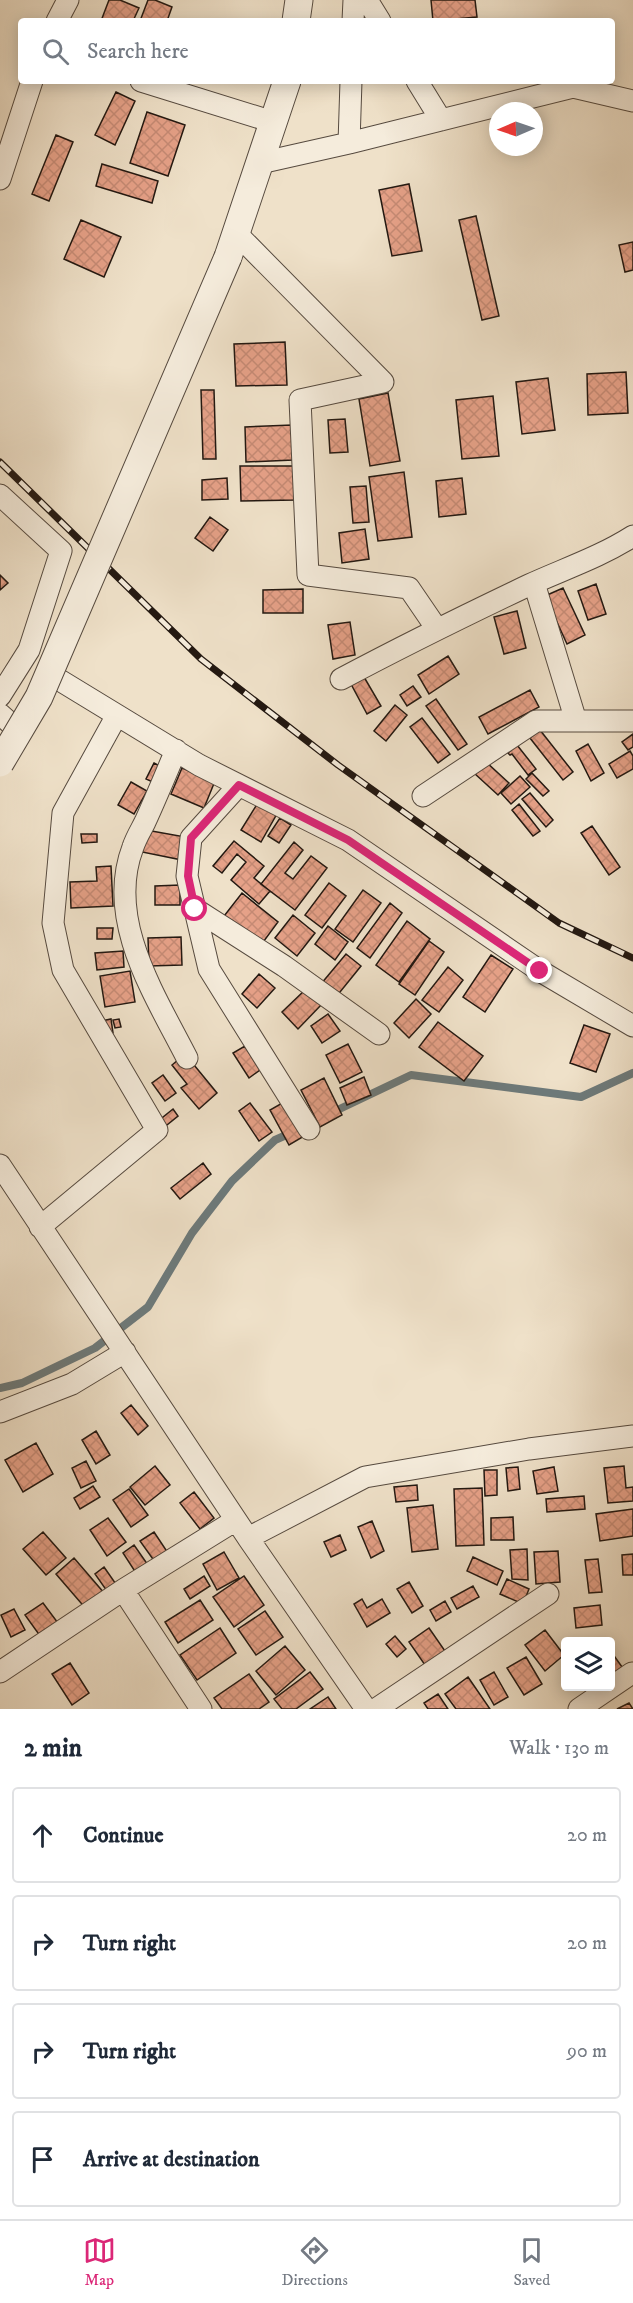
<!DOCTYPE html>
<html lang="en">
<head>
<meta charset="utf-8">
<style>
  body { margin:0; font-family:"IM FELL DW Pica",serif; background:#f2f2f3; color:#1f2937 }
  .controls { position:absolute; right:18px; bottom:18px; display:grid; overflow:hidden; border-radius:6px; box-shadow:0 3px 15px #0003 }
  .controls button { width:54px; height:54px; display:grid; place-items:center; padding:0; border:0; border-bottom:2px solid #e0e1e3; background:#fff; color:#1f2937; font:30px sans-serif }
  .compass { position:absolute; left:489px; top:102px; width:54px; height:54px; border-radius:50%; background:#fff; box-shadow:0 3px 15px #0003; rotate:268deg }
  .stop { position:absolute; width:18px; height:18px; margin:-14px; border:4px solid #db2777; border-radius:50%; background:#fff }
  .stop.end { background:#db2777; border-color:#fff; box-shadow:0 2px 6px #0008 }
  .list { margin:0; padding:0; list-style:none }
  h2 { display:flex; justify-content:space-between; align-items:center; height:78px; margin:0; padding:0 24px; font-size:26px }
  h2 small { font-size:20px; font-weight:400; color:#747a83 }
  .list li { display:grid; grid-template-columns:39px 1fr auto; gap:18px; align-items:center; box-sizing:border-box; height:96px; margin:0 12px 12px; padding:0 12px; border:2px solid #e0e1e3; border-radius:6px }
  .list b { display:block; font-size:22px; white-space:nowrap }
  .list em { font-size:20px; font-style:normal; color:#747a83 }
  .icon { flex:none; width:33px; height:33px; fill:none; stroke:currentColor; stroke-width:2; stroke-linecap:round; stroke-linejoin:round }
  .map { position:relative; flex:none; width:633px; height:1709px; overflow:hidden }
  .search { position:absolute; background:#fff; box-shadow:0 3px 15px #0003; left:18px; right:18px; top:18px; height:66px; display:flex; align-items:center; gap:15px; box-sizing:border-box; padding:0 21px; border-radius:6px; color:#747a83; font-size:22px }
  .sheet { height:510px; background:#fff }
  nav { display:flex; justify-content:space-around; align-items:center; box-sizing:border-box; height:84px; border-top:2px solid #e0e1e3; background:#fff; font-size:16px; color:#747a83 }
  nav a { display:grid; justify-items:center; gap:3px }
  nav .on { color:#db2777 }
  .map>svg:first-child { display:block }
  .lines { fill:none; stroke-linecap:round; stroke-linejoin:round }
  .stream { stroke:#6d7a7b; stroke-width:8 }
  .building { fill:url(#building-cross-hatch); stroke:#231811; stroke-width:1.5 }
  .minor-casing { stroke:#564a3f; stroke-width:23 }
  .tertiary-casing { stroke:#564a3f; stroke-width:29 }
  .minor { stroke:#f5ecdc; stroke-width:21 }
  .tertiary { stroke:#f5ecdc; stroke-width:27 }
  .rail-casing { stroke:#231811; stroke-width:7 }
  .rail { stroke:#f5ecdc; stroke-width:4.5; stroke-dasharray:14; stroke-linecap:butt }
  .tertiary-bridge-casing { stroke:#564a3f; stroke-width:29; stroke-linecap:butt }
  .tertiary-bridge { stroke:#f5ecdc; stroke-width:27 }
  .route { stroke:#db2777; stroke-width:8 }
</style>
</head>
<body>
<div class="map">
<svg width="633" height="1709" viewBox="0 0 633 1709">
  <defs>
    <pattern id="building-cross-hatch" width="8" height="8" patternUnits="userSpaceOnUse" patternTransform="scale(1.5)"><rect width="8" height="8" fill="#e6a188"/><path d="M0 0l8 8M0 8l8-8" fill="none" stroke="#c58a74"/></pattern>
  </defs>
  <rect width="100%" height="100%" fill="#efe1c9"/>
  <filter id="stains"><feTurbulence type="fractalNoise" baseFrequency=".00333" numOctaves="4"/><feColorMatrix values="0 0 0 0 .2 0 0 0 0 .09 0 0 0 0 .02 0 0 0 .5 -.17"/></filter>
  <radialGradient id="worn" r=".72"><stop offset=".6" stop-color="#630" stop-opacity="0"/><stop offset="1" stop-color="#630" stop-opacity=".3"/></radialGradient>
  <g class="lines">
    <path class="stream" d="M329,1114L411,1075L581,1097L633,1073
      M0,1388L22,1383L95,1348L148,1307L192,1233L232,1181L275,1140L293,1132"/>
  </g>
  <path class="building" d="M109,0H120L139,8L133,21H101Z
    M148,0H155L172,7L167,21H140Z
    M431,0H475L477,17L433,21Z
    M116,92L135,101L115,145L95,135Z
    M147,112L185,125L168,176L130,163Z
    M56,135L73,142L49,201L32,194Z
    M102,164L158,181L152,203L96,186Z
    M409,184L422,251L392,256L379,190Z
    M476,216L499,316L482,320L459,220Z
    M81,220L121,237L104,277L64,259Z
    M633,242V270L625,272L619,245Z
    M285,342L287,385L236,386L234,344Z
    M626,372L628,413L588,415L587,374Z
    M548,378L555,430L522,434L516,382Z
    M201,390H214L216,459H203Z
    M388,393L400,461L370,466L359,399Z
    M493,396L499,456L462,459L456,400Z
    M345,419L348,452L330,453L328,420Z
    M292,425L293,460L246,462L245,427Z
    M240,466H294L295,500L241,501Z
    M404,472L412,537L378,541L369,477Z
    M227,478L228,499L202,500V480Z
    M462,478L466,514L439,517L436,481Z
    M366,486L369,522L353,523L350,487Z
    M210,517L228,530L213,551L195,538Z
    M365,529L369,559L342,563L339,533Z
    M0,575L8,583L0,590Z
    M596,584L606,614L588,620L578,591Z
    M563,588L585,635L567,644L545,596Z
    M303,589V613H263V590Z
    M517,611L526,648L504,654L494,617Z
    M350,622L355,655L333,659L328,625Z
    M448,656L459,674L429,694L418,675Z
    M364,677L381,706L367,714L351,684Z
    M413,686L421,697L407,706L400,695Z
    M530,690L539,707L488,734L479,717Z
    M436,699L467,744L458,750L426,706Z
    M395,705L407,715L386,741L374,731Z
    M422,718L450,754L438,763L410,727Z
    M540,730L573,772L563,780L530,738Z
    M633,734V747L628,750L622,742Z
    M588,744L604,773L591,781L576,751Z
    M517,745L536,769L528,775L512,754L510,755L508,753Z
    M630,751L633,756V769L617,778L609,764Z
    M485,761L509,783L498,795L474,773Z
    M154,763L165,769L157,784L146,779Z
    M182,768L215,781L204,808L171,794Z
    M532,773L549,791L543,796L526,779Z
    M520,776L530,787L511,804L501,793Z
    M131,782L147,791L134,814L118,805Z
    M530,793L553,820L546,827L522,799Z
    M259,801L278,812L261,842L241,830Z
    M519,804L540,831L533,836L512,810Z
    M280,818L291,825L279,843L268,836Z
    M592,826L620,867L609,875L581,833Z
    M146,830L191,838L187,861L142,852Z
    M81,834H97V842L82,843Z
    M234,841L264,866L254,878L270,891L259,904L231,880L246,862L237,854L222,873L213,866Z
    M294,842L303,850L285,873L293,879L311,856L327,868L295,910L261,884Z
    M111,866L113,906L71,908L70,882L97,881L96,867Z
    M329,883L346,896L322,928L305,915Z
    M180,885V905H155V886Z
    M363,890L381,903L353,942L335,929Z
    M242,893L278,922L261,945L224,916Z
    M390,903L402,913L370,958L357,948Z
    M293,915L315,933L297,956L275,938Z
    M407,921L430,939L399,982L376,965Z
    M328,926L348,942L335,960L315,944Z
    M97,928H113L112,939H97Z
    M181,937L182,965L149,966L148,938Z
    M429,941L444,952L415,995L399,984Z
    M123,951L124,967L97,970L95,953Z
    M346,954L361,966L336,997L321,984Z
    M491,955L513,969L485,1012L463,997Z
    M448,967L463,980L439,1012L422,1000Z
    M130,971L135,1002L105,1007L100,976Z
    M259,974L275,988L257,1008L242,994Z
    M307,988L322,1004L298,1029L282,1012Z
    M416,999L431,1014L409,1038L394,1023Z
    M328,1014L340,1031L322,1043L311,1026Z
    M111,1019L113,1033L104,1035L101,1021Z
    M119,1019L121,1027L115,1028L113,1020Z
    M438,1022L483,1056L464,1081L419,1047Z
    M584,1025L610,1034L596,1072L570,1063Z
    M348,1044L362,1072L340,1083L326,1055Z
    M245,1046L260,1070L249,1078L233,1053Z
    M185,1054L217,1093L199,1109L181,1088L187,1084L172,1065Z
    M163,1075L176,1093L165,1101L152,1083Z
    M364,1077L371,1095L347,1105L340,1088Z
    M324,1078L342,1115L320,1127L301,1090Z
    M291,1098L311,1132L289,1145L270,1110Z
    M250,1103L272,1132L259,1141L239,1111Z
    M173,1109L178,1116L162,1129L157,1122Z
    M203,1163L211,1174L180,1199L171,1188Z
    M131,1405L148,1426L138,1435L121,1413Z
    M96,1431L110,1455L96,1464L82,1440Z
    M36,1443L53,1474L23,1492L5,1460Z
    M86,1461L96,1481L81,1488L72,1468Z
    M155,1466L170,1485L145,1505L130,1487Z
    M624,1466L626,1488L633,1487V1501L608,1503L604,1468Z
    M518,1467L520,1489L508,1491L506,1468Z
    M554,1467L558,1491L537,1494L533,1471Z
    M484,1470H497V1495L485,1496Z
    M417,1485L418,1500L396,1502L394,1487Z
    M93,1486L100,1497L80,1509L74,1498Z
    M482,1488L484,1545L456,1546L454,1489Z
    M129,1489L148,1515L131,1527L113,1500Z
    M194,1492L214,1518L200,1529L180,1503Z
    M584,1496L585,1509L547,1512L546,1499Z
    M433,1505L438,1549L412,1552L407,1508Z
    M633,1509V1536L600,1541L596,1514Z
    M513,1517L514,1540H491V1518Z
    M108,1518L126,1542L107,1556L90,1530Z
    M372,1521L384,1551L371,1558L358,1527Z
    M43,1532L66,1558L46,1575L23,1549Z
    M154,1532L168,1553L155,1562L140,1541Z
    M340,1535L346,1550L331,1557L324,1542Z
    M134,1545L148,1565L136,1573L123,1553Z
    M527,1549L528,1580L512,1579L510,1550Z
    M558,1551L560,1582L536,1584L534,1552Z
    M224,1552L239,1578L217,1590L203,1564Z
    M633,1554V1575H623L622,1555Z
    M473,1557L503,1571L497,1585L467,1571Z
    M74,1558L105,1594L87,1610L56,1574Z
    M598,1559L602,1592L589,1593L585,1560Z
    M104,1567L118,1587L109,1594L95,1574Z
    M204,1576L210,1586L190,1599L184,1589Z
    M244,1576L264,1605L234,1627L213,1597Z
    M507,1579L529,1589L523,1604L500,1594Z
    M409,1582L423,1606L412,1613L397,1589Z
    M473,1586L479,1597L457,1609L451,1598Z
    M362,1599L367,1608L382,1599L390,1613L367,1627L354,1604Z
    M200,1600L213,1620L178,1643L165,1622Z
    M445,1601L451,1612L436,1621L430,1610Z
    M43,1603L61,1627L43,1640L25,1615Z
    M600,1605L602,1625L576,1628L574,1608Z
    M14,1609L25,1630L11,1637L1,1615Z
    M265,1611L283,1637L256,1655L238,1629Z
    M220,1628L236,1653L197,1680L180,1655Z
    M429,1628L445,1651L425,1665L409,1642Z
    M545,1630L564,1655L545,1671L525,1645Z
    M395,1636L406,1649L397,1657L386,1644Z
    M285,1646L305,1670L276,1695L256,1671Z
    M612,1653L625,1671L610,1682V1654Z
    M526,1657L542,1684L524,1695L507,1668Z
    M70,1663L89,1693L72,1705L52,1674Z
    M310,1672L323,1689L296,1709H282L274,1699Z
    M494,1672L508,1697L494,1705L480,1680Z
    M249,1674L269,1702L259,1709H222L214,1698Z
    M468,1677L490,1709H456L445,1694Z
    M438,1694L448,1709H428L424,1703Z
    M328,1697L336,1709H310Z
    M629,1703L633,1709H617Z"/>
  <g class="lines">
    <defs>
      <path id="minor" d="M367,0L380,21
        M57,21L68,0
        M353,21L354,0
        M141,81L273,122
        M417,81L441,120
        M349,143L351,81
        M260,163L349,143L573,87L633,101
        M0,179L32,81
        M236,233L383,382L300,400L308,575L409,588L437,629
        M0,495L61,551L29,650L0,696
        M534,583L576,721
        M48,673L199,765L348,840L540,971L633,1026
        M341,679C403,646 466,615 529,585C564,569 600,557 633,536
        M0,714L19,731
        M176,750C166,774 156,798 145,822C141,830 136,838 133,847C105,920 155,995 187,1058
        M239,785L191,838L187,876L209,969L309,1129
        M423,796L536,721H633
        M195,909L284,966L379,1034
        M0,1165L248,1538L365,1477L529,1449L633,1436
        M40,1227L157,1130L63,970L53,923L63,813L117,715
        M0,1412L72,1384L125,1352
        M248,1538L366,1709
        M123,1590L236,1520
        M0,1672L123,1590L201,1709
        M376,1709L548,1594
        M579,1709L632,1673"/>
      <path id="tertiary" d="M296,21L299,0
        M228,257L287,81"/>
    </defs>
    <use href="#minor" class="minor-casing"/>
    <use href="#tertiary" class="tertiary-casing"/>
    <use href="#minor" class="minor"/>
    <use href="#tertiary" class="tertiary"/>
    <defs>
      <path id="rail" d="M0,462L201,659L338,765L559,923L633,958"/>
    </defs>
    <use href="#rail" class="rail-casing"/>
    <use href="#rail" class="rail"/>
    <defs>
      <path id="tertiary-bridge" d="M0,763L39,697L228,257"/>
    </defs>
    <use href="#tertiary-bridge" class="tertiary-bridge-casing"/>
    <use href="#tertiary-bridge" class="tertiary-bridge"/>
  </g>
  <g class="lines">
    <path class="route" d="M195,909L188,876L191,838L239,785L348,840L540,971"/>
  </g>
  <rect width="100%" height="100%" filter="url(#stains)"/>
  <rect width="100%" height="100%" fill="url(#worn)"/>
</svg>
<div class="controls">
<button><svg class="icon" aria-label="layers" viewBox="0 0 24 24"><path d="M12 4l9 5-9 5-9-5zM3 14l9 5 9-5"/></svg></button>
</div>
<svg class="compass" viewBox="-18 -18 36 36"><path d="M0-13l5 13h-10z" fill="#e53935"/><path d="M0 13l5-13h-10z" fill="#747a83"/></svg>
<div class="stop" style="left:195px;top:909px"></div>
<div class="stop end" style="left:540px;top:971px"></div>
<div class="search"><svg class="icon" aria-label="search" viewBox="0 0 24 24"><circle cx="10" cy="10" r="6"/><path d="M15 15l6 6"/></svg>Search here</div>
</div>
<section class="sheet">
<h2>2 min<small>Walk · 130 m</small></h2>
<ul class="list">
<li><svg class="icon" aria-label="ahead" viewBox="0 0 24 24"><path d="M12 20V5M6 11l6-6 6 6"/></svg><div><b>Continue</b></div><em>20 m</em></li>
<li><svg class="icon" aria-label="right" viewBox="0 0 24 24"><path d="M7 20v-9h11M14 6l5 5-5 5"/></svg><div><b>Turn right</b></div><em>20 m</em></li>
<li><svg class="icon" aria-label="right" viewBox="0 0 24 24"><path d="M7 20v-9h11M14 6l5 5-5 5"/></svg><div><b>Turn right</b></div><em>90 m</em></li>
<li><svg class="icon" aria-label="arrive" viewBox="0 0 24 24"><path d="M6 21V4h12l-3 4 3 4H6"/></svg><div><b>Arrive at destination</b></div></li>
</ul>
</section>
<nav>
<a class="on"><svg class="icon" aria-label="map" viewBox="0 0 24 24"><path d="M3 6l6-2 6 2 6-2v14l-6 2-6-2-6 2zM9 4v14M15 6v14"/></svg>Map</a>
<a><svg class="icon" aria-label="directions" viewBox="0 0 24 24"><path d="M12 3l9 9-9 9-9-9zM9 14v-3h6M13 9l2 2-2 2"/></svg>Directions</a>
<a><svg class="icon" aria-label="saved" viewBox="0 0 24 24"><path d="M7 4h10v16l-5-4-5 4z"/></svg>Saved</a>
</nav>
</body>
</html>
